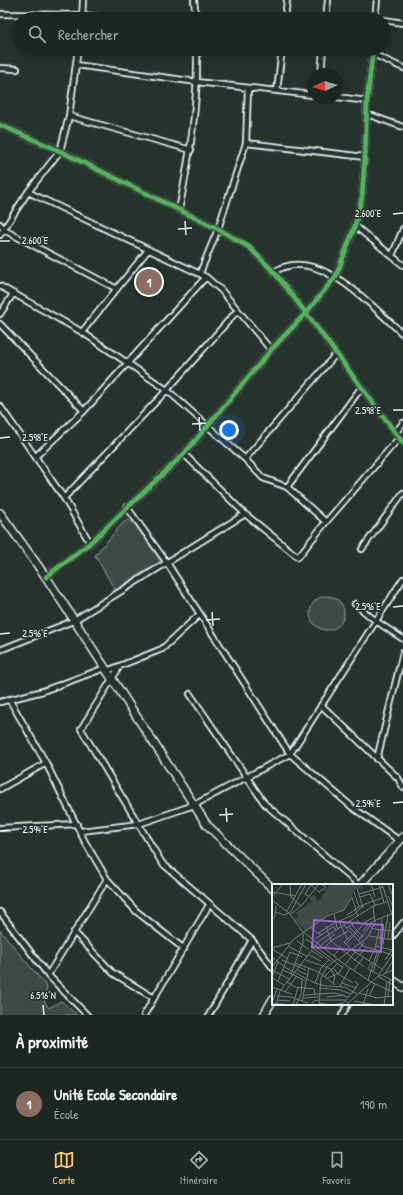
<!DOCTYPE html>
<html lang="fr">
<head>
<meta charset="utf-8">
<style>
  body { margin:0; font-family:"Patrick Hand",sans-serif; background:#29322f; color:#f1f3f6 }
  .compass { position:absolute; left:307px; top:68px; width:36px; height:36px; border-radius:50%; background:#1c2622; box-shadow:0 2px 10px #0003; rotate:266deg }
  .you { position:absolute; left:229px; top:430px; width:14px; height:14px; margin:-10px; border:3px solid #fff; border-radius:50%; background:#1a73e8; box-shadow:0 0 0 6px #1a73e833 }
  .badge { display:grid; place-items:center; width:26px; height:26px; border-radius:50%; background:#ffd166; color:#fff; font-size:13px; font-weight:700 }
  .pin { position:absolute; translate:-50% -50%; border:2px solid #fff; box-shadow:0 1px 4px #0006 }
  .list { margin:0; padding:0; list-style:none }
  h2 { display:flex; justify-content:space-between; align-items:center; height:52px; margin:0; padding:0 16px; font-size:17px }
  h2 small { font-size:13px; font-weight:400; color:#a0a5a5 }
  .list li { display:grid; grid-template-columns:26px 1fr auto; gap:12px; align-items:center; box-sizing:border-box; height:72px; padding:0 16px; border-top:1px solid #3a4340 }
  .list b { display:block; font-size:15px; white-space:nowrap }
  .list p { margin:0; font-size:13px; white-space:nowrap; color:#a0a5a5 }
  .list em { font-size:13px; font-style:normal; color:#a0a5a5 }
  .icon { flex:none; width:22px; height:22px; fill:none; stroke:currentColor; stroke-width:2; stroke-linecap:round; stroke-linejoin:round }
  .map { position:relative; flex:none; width:403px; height:1015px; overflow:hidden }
  .search { position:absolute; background:#1c2622; box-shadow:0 2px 10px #0003; left:12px; right:12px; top:12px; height:44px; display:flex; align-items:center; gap:10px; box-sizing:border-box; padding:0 14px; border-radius:22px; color:#a0a5a5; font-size:15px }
  .sheet { height:124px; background:#1c2622 }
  nav { display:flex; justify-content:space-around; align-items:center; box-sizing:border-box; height:56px; border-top:1px solid #3a4340; background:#1c2622; font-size:11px; color:#a0a5a5 }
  nav a { display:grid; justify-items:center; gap:2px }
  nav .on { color:#ffd166 }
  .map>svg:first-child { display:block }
  .green { fill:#3e4b47; stroke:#939ea0 }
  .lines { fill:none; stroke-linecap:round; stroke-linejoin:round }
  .street-casing { stroke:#e8f1f8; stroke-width:8 }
  .secondary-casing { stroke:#e8f1f8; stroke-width:10 }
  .street { stroke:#26332d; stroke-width:4.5 }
  .secondary { stroke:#26332d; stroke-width:7 }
  .cycleway-casing { stroke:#26332d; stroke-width:8 }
  .cycleway { stroke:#56b35d; stroke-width:5 }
  .ticks { fill:none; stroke:#e8f1f8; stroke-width:1.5 }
  .inset-road { fill:none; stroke:#747f7e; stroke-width:1 }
  .view { fill:#9c67d0; fill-opacity:0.15; stroke:#9c67d0; stroke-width:2 }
  .inset-edge { fill:none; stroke:#e8f1f8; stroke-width:2 }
  .ticks-label { font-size:10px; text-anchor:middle; fill:#e8f1f8; stroke:#26332d; stroke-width:3.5; stroke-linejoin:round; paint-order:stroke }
</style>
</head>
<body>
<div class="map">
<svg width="403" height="1015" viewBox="0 0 403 1015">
  <rect width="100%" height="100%" fill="#26332d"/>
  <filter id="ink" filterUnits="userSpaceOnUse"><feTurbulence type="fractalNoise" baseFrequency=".025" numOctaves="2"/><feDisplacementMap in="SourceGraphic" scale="8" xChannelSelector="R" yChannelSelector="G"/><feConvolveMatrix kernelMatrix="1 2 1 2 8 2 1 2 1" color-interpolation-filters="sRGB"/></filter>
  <g filter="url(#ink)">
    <path class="green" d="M128,520L134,523L161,561L115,590L95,555L123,523Z
      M310 613a17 17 0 1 1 34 0a17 17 0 1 1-34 0Z
      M0,930L47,987L44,1001L49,1008L61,1001L77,1015H0Z"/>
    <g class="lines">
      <defs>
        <path id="street" d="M194,0L196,19
          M0,14L83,15L119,19
          M82,19L83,0
          M285,19L287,0
          M326,19L328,0
          M375,19L377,0
          M384,20L403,23
          M373,54L403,68
          M76,65L197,82L313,95
          M0,68L17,69
          M321,74L323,49
          M277,91L282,49
          M337,97L367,101
          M367,114L403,127
          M69,116L191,150
          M0,125L60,151L218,229L249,247L274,272L306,313L403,443
          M246,143L365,157
          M28,192L206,277L221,290L271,350
          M179,210C190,155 198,105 197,49
          M0,224L4,230L117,289
          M355,226L403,265
          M0,235L28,192L60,151L69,116L78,49
          M392,256L403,229
          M274,272C317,243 373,308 403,334
          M200,273L218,229L246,143L248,88
          M0,286L82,332L167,390L245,459L263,478L287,487L326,522
          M0,314L13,294
          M0,324L84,411
          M82,332L148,250
          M0,406L64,498L90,543
          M396,432L403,423
          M184,454L245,514L298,557L326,522L399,438
          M36,456L84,411L206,277
          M245,459L336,354
          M287,487L361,388
          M64,498L167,390L237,311
          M127,507L167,563L290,754L352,807L400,841
          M362,549L403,493
          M46,577L90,543L184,454L271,350L306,313L336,276L355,226L362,197L365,157L367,101L373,49
          M355,604L376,621L403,639
          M0,650L73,621L245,514
          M120,666L81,729L162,863L252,940L273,968
          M107,671L162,649L200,614
          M190,694L265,804L359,885
          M9,699L46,763L85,842L107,879L136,911L184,949
          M0,702L43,691L105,668
          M321,705L398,778L403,787
          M377,759L403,652
          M0,789L46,763
          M0,828L77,824
          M81,831L139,824L194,805L290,754L403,579
          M0,912L48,975L87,1015
          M74,932L113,973L154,998
          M392,937L403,923
          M48,975L107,879
          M144,1015L209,905
          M209,1015L252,940
          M342,1015L348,1004"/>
        <path id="secondary" d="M0,513L46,577L207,825L273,889
          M360,885L403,837
          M392,980L403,987
          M264,1015L273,999"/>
      </defs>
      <use href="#street" class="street-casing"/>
      <use href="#secondary" class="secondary-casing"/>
      <use href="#street" class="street"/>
      <use href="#secondary" class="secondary"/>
      <defs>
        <path id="cycleway" d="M0,125L60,151L218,229L249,247L274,272L306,313L403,443
          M46,577L90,543L184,454L271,350L306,313L336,276L355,226L362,197L365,157L367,101L373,49"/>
      </defs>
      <use href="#cycleway" class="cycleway-casing"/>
      <use href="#cycleway" class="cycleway"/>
    </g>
  </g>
  <path class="ticks" d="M393,214L403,213M185,221L186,235M178,229L192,228M0,241H10M393,410H403M199,417L200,431M192,424L206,423M0,438L10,437M393,607L403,606M212,612L213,626M206,620L220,619M0,634L10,633M393,803L403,802M226,808L227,822M219,815L233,814M0,831L10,830M43,1005L44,1015"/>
  <g transform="translate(272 884)">
    <rect width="121" height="121" fill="#26332d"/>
    <path d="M58,0H90L92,7L88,2L89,5L84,4L72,26L59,29L34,48L22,35L26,33L24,29L40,17L37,14L41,11L44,13L45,17L49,15L53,20L49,14Z" fill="#3e4b47"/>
    <path class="inset-road" d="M18,0L19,13L29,22M38,0L47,8L54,3L49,0M99,0L103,13M107,0L112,19M110,0L121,34M116,0L121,13M85,4L91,24M0,8L24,12M82,8L87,23M87,10L111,3M36,12L33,10L39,1M116,12L121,23M0,13L11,0M80,13L86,33M88,13L98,10L103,21M0,16L18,30L30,47L72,80L99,98L121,108M15,27L30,0M4,28L12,31L17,29M18,29L34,0M19,30L30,21L47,0M62,30L65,44M75,31L90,21M0,36L3,32L4,22M104,36L119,30M93,38L102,45L121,47M72,41L91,62L121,71M80,41L91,53M54,42L59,57L92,83M77,43L89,55M39,44L49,51M74,44L87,37M91,47L96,40L104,36M46,49L64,38M97,52L121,56M34,55L70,83M43,55L61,43L64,45M75,55L67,37L81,31L93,20L110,14M116,55L118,38M119,55L121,41M25,57L36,65M86,57L98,42M74,60L93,38L103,33M108,60L110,35M111,60L116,31M49,61L63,50M16,62L36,73M103,62L120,66M0,64L18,59M52,64L59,57L76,47M0,65L16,75M42,65L60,78M79,65L72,58L80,51M103,65L107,46M80,66L110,85M40,67L51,74M84,69L92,58M37,71L49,77M62,72L69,62M0,73L14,84L43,99L53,102L73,103L85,110M67,75L95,54L103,39L101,22M10,76L34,86M34,76L59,85L63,93L61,100M113,76L121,64M82,77L94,64M97,77L102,66M23,79L47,88L63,101M99,79L96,85L106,90M73,81L83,68M0,83L22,55L55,32L72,26L80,13M61,83L66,90L81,99M0,86L17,95M11,86L34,97M25,86L36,91M82,86L91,74M101,88L108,66M113,89L121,77M19,90L31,59V50M110,91L121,97M53,92L66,79M106,92L120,71M0,93L6,78M107,93L121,101M0,94L12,101M56,94L67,89L71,82M96,96L106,66M6,97L18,68L30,73M15,98L23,103L42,105L43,110M43,99L49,84L57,76M70,99L84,104M68,102L78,84M0,103L20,110M47,104L68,106L79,110M13,108L24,93M87,109L105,114L121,112M32,111L63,109L76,113M5,112L19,113L36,119M97,112L103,100M116,112L118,96M55,113L73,111M31,114L47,113M5,116L18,117M30,117L37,84M82,117L104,121M0,119L20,121M0,119L5,105M47,119L60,121M4,121L8,107L47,57L101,22L115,18M21,121L26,103M24,121L29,110L30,96M39,121L42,117L47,116H73L76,119M47,121L49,94L55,83L65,75M60,121L71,119L81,108L86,100L83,97M74,121L105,93L121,86M91,121L96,105M112,121L115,98"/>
    <path class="view" d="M42,36L111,41L109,68L40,63Z"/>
    <rect width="121" height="121" class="inset-edge"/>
  </g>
  <g class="ticks-label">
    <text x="368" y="217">2.600°E</text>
    <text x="35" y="244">2.600°E</text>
    <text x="368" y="414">2.598°E</text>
    <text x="35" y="441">2.598°E</text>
    <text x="368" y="610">2.596°E</text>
    <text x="35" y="637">2.596°E</text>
    <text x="368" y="807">2.594°E</text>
    <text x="35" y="833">2.594°E</text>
    <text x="43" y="999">6.516°N</text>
  </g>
</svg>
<svg class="compass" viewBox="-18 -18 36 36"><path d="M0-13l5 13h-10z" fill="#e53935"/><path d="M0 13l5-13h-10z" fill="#a0a5a5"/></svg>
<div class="you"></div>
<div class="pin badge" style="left:149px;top:282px;background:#8d6e63">1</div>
<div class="search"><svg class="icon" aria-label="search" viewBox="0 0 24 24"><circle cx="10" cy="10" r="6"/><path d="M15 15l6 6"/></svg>Rechercher</div>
</div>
<section class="sheet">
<h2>À proximité<small></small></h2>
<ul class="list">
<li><span class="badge" style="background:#8d6e63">1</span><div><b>Unité Ecole Secondaire</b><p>École</p></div><em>190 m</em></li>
</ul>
</section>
<nav>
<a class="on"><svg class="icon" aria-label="map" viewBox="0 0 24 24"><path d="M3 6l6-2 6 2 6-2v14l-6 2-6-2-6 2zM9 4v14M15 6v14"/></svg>Carte</a>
<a><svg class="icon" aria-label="directions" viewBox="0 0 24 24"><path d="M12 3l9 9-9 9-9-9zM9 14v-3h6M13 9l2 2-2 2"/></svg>Itinéraire</a>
<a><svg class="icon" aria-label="saved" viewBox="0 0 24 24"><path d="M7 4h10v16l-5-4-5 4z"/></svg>Favoris</a>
</nav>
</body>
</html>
